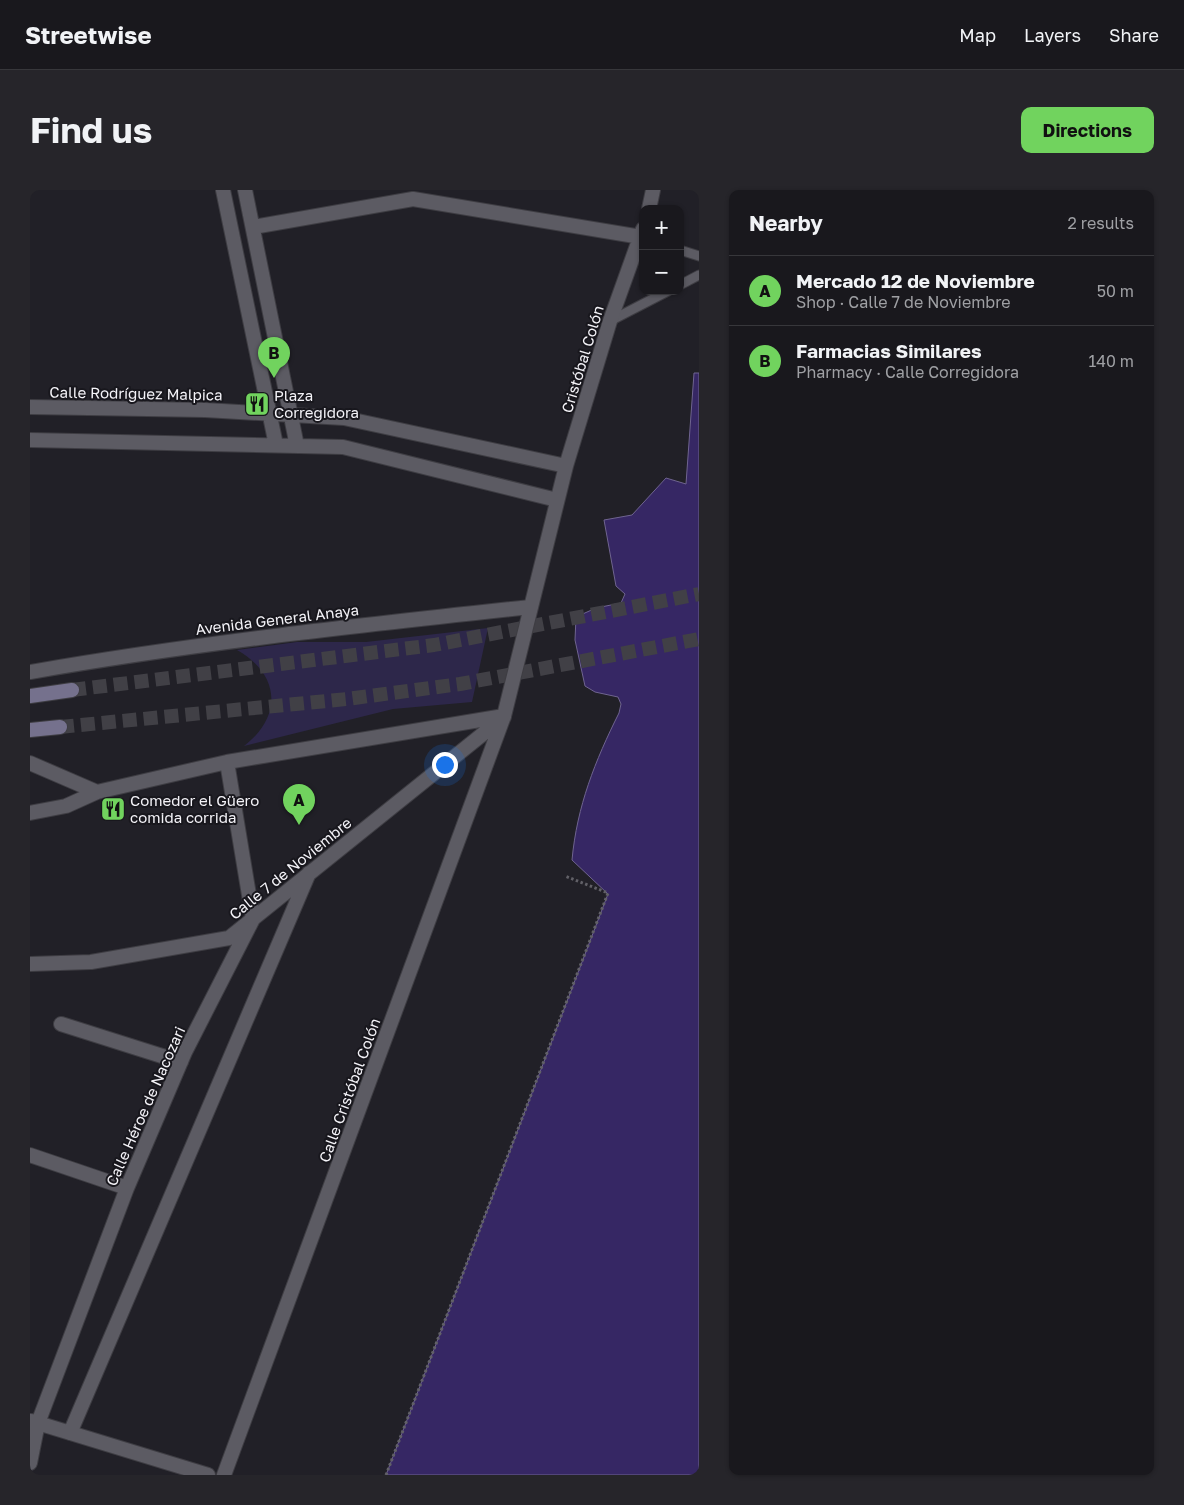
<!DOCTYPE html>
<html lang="en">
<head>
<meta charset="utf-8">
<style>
  body { margin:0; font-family:"Golos Text",sans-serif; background:#26252a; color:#f1f3f6 }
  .controls { position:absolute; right:15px; top:15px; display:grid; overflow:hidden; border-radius:10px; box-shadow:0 1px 4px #0004 }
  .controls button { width:45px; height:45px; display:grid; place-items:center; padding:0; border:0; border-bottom:1px solid #37373b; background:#19181d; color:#f1f3f6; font:25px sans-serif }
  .you { position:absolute; left:414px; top:574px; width:18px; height:18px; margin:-12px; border:4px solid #fff; border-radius:50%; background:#1a73e8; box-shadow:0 0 0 8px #1a73e833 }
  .badge { display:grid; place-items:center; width:32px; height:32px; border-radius:50%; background:#71d35e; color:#111; font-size:16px; font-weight:700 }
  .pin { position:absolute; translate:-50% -41px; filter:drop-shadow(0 1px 2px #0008) }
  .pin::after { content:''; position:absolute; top:26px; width:18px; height:15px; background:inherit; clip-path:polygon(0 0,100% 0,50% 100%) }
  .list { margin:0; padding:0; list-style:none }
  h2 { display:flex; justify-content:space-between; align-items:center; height:65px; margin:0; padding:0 20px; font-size:21px }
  h2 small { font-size:16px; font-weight:400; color:#9fa0a4 }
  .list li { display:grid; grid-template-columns:32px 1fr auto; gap:15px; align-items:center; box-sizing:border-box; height:70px; padding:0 20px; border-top:1px solid #37373b }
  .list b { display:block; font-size:19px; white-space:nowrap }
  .list p { margin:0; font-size:16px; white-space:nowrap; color:#9fa0a4 }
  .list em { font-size:16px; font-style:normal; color:#9fa0a4 }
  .map { position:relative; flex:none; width:669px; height:1285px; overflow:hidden; border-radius:10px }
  header { display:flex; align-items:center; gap:30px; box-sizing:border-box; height:70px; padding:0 25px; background:#19181d; border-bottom:1px solid #37373b }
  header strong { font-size:24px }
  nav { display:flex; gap:28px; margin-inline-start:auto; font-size:18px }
  .intro { display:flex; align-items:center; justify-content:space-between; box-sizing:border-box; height:120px; padding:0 30px }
  h1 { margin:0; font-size:35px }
  .button { padding:12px 22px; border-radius:10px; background:#71d35e; color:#111; font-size:18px; font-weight:700 }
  main { display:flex; gap:30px; padding:0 30px }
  aside { flex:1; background:#19181d; border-radius:10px; box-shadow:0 1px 4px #0004 }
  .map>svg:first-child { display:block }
  .green { fill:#2d274a }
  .water { fill:#362764; stroke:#6f6490 }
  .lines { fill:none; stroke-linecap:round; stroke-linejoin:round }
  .secondary-tunnel { stroke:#414046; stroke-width:14; stroke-dasharray:14 7; stroke-linecap:butt }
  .service-casing { stroke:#3e3d43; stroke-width:11 }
  .minor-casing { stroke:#3e3d43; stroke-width:16 }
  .secondary-casing { stroke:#3e3d43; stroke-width:16 }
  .path { stroke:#616067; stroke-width:3; stroke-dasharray:2.5 2.5; stroke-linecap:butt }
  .service { stroke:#5c5b63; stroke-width:9 }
  .minor { stroke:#5c5b63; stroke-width:14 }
  .secondary { stroke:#75718d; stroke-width:14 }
  .labels { text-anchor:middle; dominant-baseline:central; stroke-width:4; stroke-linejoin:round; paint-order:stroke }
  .street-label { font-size:15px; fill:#f4f3f8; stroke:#18171d }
  .poi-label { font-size:15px; fill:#f4f3f8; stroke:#18171d; text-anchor:start }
</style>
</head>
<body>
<header>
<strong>Streetwise</strong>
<nav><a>Map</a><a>Layers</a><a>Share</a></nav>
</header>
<div class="intro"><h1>Find us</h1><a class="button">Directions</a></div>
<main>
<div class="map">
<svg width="669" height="1285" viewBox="0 0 669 1285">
  <rect width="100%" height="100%" fill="#212027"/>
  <path class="green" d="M458,438L442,512L363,519L214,556C253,526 250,484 207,460L267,452H336Z"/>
  <path class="water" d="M664,183H669V1285H356L578,704L542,670C547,616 565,571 589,523L591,514L588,507L565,502L555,496L545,450L546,427L566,418L591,413L595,404L586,396L574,330L602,325L636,288L656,294Z"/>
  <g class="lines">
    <path class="secondary-tunnel" d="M42,500L404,455L669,404
      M30,537L317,509L430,494L669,449"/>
    <defs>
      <path id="service" d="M650,60L669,66
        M650,95L669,85
        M580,131L638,101"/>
      <path id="minor" d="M193,0L246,255
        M215,0L267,256
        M619,19L623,0
        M223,37L383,9L611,47
        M0,217L175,220L314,228L536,276
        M0,250L313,257L527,310
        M0,482C166,453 332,435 500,417
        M0,573L67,602L197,572L474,526
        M0,623L36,616L67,602
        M0,774L61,772L199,748L474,527
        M31,834L151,872
        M0,965L97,998
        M1,1231L178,1285
        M40,1243L279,683
        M0,1273L8,1233L97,998L155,862L223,729L197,572
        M194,1285L474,526L536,276L580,131L613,39"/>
      <path id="secondary" d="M0,506L42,500
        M0,540L30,537"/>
    </defs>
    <use href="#service" class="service-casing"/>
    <use href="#minor" class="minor-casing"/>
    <use href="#secondary" class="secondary-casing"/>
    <path class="path" d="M356,1285L578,703L535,686"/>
    <use href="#service" class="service"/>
    <use href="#minor" class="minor"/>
    <use href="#secondary" class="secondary"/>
  </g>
  <defs>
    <symbol id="restaurant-square" viewBox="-11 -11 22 22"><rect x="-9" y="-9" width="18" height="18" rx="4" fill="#71d35e" stroke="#18171d"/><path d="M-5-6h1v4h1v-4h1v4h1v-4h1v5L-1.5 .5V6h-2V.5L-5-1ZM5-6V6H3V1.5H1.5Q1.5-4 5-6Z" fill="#111"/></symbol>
  </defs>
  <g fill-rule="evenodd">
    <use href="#restaurant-square" x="213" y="200" width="28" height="28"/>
    <use href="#restaurant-square" x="69" y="605" width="28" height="28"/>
  </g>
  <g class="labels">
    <g class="street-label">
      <text transform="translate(552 169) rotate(-73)">Cristóbal Colón</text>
      <text transform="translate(106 203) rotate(1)">Calle Rodríguez Malpica</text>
      <text transform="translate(247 429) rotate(-7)">Avenida General Anaya</text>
      <text transform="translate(260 678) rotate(-39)">Calle 7 de Noviembre</text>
      <text transform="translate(319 900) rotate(-70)">Calle Cristóbal Colón</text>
      <text transform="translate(115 916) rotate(-66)">Calle Héroe de Nacozari</text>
    </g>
    <g class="poi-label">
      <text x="244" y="205">Plaza<tspan x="244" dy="17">Corregidora</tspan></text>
      <text x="100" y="610">Comedor el Güero<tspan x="100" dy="17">comida corrida</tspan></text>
    </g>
  </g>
</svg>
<div class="controls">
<button>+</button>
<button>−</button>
</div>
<div class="you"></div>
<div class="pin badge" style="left:269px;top:635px">A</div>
<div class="pin badge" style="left:244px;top:188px">B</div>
</div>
<aside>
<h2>Nearby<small>2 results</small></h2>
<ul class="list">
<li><span class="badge">A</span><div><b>Mercado 12 de Noviembre</b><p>Shop · Calle 7 de Noviembre</p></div><em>50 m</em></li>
<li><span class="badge">B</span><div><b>Farmacias Similares</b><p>Pharmacy · Calle Corregidora</p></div><em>140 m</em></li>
</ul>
</aside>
</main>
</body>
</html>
